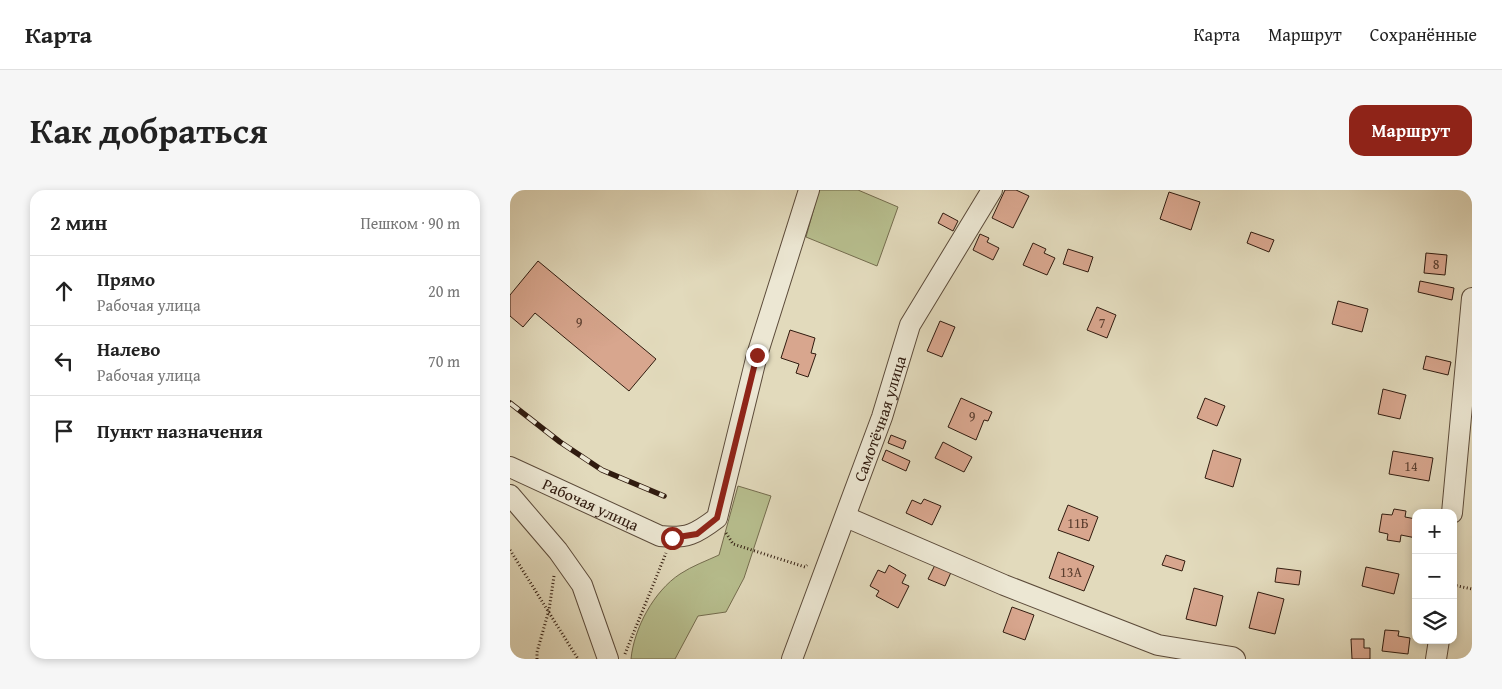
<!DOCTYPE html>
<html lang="ru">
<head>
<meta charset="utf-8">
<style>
  body { margin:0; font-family:"Gentium Book Plus",serif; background:#f6f6f6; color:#222 }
  .controls { position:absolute; right:15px; bottom:15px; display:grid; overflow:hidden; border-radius:10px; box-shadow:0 2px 8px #0003 }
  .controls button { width:45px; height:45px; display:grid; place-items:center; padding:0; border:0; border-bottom:1px solid #e0e0e0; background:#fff; color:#222; font:25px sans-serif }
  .stop { position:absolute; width:15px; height:15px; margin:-11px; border:4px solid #8f2418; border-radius:50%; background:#fff }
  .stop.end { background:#8f2418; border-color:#fff; box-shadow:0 1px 5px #0008 }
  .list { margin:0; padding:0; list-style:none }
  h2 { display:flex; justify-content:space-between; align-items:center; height:65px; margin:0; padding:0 20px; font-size:21px }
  h2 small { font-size:16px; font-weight:400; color:#767676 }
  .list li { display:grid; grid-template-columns:32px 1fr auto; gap:15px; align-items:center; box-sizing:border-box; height:70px; padding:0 20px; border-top:1px solid #e0e0e0 }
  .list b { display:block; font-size:19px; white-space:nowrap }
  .list p { margin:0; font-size:16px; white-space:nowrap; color:#767676 }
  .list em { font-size:16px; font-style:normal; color:#767676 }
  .icon { flex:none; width:28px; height:28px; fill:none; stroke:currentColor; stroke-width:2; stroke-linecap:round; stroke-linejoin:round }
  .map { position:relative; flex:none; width:962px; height:469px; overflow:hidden; border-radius:15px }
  header { display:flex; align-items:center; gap:30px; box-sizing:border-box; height:70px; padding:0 25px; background:#fff; border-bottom:1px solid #e0e0e0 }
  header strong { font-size:24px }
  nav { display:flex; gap:28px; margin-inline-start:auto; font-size:18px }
  .intro { display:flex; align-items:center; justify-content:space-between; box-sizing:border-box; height:120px; padding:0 30px }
  h1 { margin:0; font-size:35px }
  .button { padding:12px 22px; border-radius:15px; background:#8f2418; color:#fff; font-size:18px; font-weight:700 }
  main { display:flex; gap:30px; padding:0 30px }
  aside { flex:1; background:#fff; border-radius:15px; box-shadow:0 2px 8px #0003 }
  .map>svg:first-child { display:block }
  .green { fill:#b7be8e; stroke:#746c4e }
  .building { fill:#d8a68e; stroke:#301b0f }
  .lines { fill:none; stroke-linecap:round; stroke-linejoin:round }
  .minor-casing { stroke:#5c4b3a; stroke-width:22 }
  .path { stroke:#301b0f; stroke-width:3; stroke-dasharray:1 2.5; stroke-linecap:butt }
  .minor { stroke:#ece7d3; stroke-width:20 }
  .rail-casing { stroke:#301b0f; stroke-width:5.5 }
  .rail { stroke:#ece7d3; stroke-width:4; stroke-dasharray:11; stroke-linecap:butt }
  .route { stroke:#8f2418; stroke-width:6 }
  .labels { text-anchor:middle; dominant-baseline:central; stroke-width:5; stroke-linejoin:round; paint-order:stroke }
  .number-label { font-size:14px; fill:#5a3e2f }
  .street-label { font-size:16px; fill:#301b0f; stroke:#ece7d3 }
</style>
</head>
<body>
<header>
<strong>Карта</strong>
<nav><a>Карта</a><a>Маршрут</a><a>Сохранённые</a></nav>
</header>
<div class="intro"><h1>Как добраться</h1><a class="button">Маршрут</a></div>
<main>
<aside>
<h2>2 мин<small>Пешком · 90 m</small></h2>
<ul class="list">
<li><svg class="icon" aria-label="ahead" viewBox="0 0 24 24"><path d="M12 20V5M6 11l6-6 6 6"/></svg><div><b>Прямо</b><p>Рабочая улица</p></div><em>20 m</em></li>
<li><svg class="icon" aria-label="left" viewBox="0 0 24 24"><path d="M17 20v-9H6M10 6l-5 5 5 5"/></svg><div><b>Налево</b><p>Рабочая улица</p></div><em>70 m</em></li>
<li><svg class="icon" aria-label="arrive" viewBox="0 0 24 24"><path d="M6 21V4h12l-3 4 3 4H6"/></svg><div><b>Пункт назначения</b></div></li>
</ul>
</aside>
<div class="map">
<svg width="962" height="469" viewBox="0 0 962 469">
  <rect width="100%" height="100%" fill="#e2dabc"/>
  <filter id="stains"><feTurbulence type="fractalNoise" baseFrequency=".004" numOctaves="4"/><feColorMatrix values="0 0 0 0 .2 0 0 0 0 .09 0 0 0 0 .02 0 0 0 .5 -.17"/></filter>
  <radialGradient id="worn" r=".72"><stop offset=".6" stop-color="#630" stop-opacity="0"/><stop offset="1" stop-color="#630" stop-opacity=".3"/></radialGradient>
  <path class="green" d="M309,0H348L388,17L367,76L296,47Z
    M228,296L261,306L234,388L216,422L188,426L165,469H121C124,438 144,401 170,384C182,376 196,371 209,365Z"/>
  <path class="building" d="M495,0H506L519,6L503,38L482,28Z
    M659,2L690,12L681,40L650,29Z
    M433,23L448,31L443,41L428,33Z
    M741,42L764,50L759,62L737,53Z
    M470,44L479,48L477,52L489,58L483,70L463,60Z
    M523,53L536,59L534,63L545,68L537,85L513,75Z
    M558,59L583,67L578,82L553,74Z
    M916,63L937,65L935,85L914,83Z
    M28,71L146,169L119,201L25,123L13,137L0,126V105Z
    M910,91L944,98L942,110L908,102Z
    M828,111L858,119L852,142L822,134Z
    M587,117L606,125L597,148L577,140Z
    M430,131L445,137L432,167L417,161Z
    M280,140L305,148L301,163L306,164L298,187L286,183L289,174L271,168Z
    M916,166L941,172L938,185L913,179Z
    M873,199L896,205L890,229L868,224Z
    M451,208L482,222L478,231L474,230L466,250L438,237Z
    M695,208L715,216L707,236L687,228Z
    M381,245L396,251L393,259L378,253Z
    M433,252L462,267L454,282L425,268Z
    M376,260L400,271L396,281L372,270Z
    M703,260L731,269L723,297L695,288Z
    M883,261L923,268L919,291L879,284Z
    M414,309L431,316L422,335L396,323L402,310L411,314Z
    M558,315L588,327L579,351L548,340Z
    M884,319L896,321L895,327L906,329V348L891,345L890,352L877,350L878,344L869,342L872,324L882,325Z
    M548,362L584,376L574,401L539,388Z
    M656,365L675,371L672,381L652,375Z
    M426,373L442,380L435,396L418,389Z
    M379,375L396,385L392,393L399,396L388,418L366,406L369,401L360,396L368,380L375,383Z
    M856,377L889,384L884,404L852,396Z
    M767,378L791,381L789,395L765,392Z
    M684,398L713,406L706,436L676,429Z
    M748,402L774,409L765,444L739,438Z
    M502,417L524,425L515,450L493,442Z
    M875,440L889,441L888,446L900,448L898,464L872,461Z
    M841,449H854V458H860V469H842Z"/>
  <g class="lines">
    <defs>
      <g id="minor">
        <path id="s1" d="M0,277L150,346C177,349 186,344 207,328L247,165L299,0"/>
        <path d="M0,305L48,361L72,395L98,469"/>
        <path d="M942,323L962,108"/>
        <path d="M336,327L494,395L648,455L722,467L725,469"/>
        <path id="s2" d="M282,469L372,227L400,135L482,0"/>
        <path d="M926,469L929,450"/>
      </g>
    </defs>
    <use href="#minor" class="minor-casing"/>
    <path class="path" d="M216,343L223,354L295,377L297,375
      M0,360L68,469
      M943,395L962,399
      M115,464L156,363
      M27,469V462L39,420L44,386"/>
    <use href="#minor" class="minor"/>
    <defs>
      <path id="rail" d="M0,213L50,252L92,280L154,306"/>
    </defs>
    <use href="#rail" class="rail-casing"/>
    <use href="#rail" class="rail"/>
  </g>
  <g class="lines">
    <path class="route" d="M162,348L187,344L207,328L247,165"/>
  </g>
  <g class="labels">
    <g class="number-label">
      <text x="926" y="74">8</text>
      <text x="69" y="132">9</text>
      <text x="592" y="133">7</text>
      <text x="462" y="226">9</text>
      <text x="901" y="276">14</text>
      <text x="568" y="333">11Б</text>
      <text x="561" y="382">13А</text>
    </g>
    <g class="street-label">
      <text stroke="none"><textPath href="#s2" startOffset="256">Самотёчная улица</textPath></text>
      <text stroke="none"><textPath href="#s1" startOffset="89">Рабочая улица</textPath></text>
    </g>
  </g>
  <rect width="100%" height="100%" filter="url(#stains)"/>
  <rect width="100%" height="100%" fill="url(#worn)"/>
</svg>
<div class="controls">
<button>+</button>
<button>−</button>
<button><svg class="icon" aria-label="layers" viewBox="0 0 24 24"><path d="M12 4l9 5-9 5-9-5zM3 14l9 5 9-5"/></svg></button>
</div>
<div class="stop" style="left:162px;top:348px"></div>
<div class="stop end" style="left:247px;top:165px"></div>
</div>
</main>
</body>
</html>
